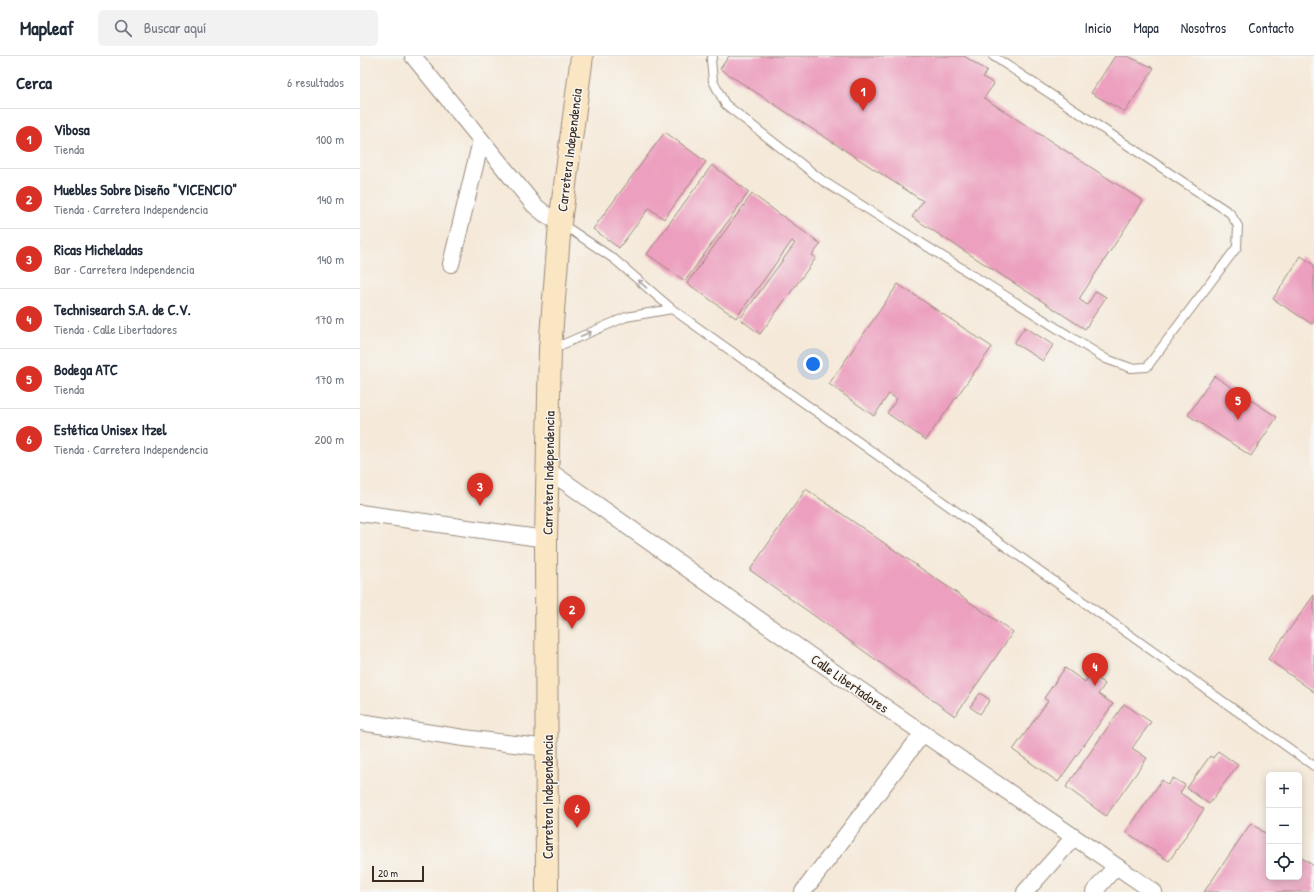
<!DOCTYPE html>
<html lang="es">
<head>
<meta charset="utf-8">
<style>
  body { margin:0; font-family:"Patrick Hand",sans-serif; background:#f2f2f3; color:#1f2937 }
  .controls { position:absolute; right:12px; bottom:12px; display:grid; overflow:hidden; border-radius:6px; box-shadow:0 2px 10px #0003 }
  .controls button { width:36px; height:36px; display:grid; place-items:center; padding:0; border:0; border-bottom:1px solid #e0e1e3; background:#fff; color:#1f2937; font:20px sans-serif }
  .scale { position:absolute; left:12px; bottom:10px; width:52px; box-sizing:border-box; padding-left:4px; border:2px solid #3b2a1e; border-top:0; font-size:11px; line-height:14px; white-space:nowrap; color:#3b2a1e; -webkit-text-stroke:3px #f6f6f2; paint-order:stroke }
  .you { position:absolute; left:453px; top:308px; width:14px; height:14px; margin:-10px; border:3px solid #fff; border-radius:50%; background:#1a73e8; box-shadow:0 0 0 6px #1a73e833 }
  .badge { display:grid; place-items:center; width:26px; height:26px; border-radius:50%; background:#d93025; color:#fff; font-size:13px; font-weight:700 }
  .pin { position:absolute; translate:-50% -33px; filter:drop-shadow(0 1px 2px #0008) }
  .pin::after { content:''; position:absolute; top:21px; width:14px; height:12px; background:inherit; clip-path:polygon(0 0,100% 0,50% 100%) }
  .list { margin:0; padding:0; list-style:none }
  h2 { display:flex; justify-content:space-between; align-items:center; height:52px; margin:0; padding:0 16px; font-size:17px }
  h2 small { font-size:13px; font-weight:400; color:#747a83 }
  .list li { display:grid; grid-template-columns:26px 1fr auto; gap:12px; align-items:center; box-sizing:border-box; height:60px; padding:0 16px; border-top:1px solid #e0e1e3 }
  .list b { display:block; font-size:15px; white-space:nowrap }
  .list p { margin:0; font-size:13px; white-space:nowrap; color:#747a83 }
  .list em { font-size:13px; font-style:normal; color:#747a83 }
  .icon { flex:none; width:22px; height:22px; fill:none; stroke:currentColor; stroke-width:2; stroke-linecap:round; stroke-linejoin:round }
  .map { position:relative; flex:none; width:954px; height:836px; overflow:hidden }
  header { display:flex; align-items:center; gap:24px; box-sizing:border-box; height:56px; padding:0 20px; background:#fff; border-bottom:1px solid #e0e1e3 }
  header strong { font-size:19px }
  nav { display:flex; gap:22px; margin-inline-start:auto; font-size:14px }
  .search { width:280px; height:36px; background:#f2f2f3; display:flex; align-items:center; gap:10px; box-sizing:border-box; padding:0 14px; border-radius:6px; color:#747a83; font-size:15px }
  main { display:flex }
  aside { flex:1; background:#fff }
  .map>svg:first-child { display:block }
  .building { fill:#ec9fbe }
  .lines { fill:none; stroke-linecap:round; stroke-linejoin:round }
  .lane-casing { stroke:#988a7c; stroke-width:10 }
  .street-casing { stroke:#988a7c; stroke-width:18 }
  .secondary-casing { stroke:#988a7c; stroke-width:24 }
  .lane { stroke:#fff; stroke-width:8 }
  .street { stroke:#fff; stroke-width:16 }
  .secondary { stroke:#fbe6c4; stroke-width:22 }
  .oneway { stroke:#a79f9a }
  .labels { text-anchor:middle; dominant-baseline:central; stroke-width:3; stroke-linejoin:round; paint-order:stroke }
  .street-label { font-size:14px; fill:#3b2a1e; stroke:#f6f6f2 }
</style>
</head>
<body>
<header>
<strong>Mapleaf</strong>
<div class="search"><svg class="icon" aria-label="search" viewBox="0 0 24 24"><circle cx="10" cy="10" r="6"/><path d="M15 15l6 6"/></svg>Buscar aquí</div>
<nav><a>Inicio</a><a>Mapa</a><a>Nosotros</a><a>Contacto</a></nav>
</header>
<main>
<aside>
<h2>Cerca<small>6 resultados</small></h2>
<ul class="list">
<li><span class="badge">1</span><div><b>Vibosa</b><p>Tienda</p></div><em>100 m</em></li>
<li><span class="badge">2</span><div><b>Muebles Sobre Diseño &quot;VICENCIO&quot;</b><p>Tienda · Carretera Independencia</p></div><em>140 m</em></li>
<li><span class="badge">3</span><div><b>Ricas Micheladas</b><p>Bar · Carretera Independencia</p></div><em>140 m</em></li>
<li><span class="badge">4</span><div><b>Technisearch S.A. de C.V.</b><p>Tienda · Calle Libertadores</p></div><em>170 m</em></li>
<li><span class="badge">5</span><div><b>Bodega ATC</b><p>Tienda</p></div><em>170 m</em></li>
<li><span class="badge">6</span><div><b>Estética Unisex Itzel</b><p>Tienda · Carretera Independencia</p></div><em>200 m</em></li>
</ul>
</aside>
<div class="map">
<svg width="954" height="836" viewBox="0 0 954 836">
  <rect width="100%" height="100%" fill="#f6f6f2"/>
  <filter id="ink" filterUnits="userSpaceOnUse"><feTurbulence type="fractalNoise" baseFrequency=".025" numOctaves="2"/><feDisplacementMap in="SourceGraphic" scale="8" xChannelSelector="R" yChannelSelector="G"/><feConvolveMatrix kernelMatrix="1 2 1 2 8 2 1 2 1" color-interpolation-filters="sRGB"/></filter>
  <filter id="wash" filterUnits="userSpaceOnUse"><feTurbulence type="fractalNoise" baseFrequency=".012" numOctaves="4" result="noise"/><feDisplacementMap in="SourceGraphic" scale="16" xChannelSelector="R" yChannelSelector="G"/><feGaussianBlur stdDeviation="0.9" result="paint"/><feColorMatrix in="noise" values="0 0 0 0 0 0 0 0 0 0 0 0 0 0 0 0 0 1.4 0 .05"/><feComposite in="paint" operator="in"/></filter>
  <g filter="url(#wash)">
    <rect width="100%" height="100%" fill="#f5e9d9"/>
    <g id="blocks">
      <path class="building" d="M369,0H604L627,15L623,21L634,28L624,42L783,145L719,243L727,249L736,235L746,241L725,273L552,161L563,145L360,13Z
        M755,0H767L794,12L765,56L731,37Z
        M305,76L346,106L304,163L289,152L259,192L233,173Z
        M352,109L389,136L325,225L287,198Z
        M392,138L461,188L452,199L456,202L400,278L380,263L435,187L432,185L376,262L327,227Z
        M941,200L954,209V265L952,268L913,243Z
        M538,228L632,291L566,384L527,357L537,343L529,338L514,360L469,328Z
        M665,271L693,289L683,305L654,287Z
        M854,320L917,361L891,400L828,359Z
        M446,433L653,576L595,660L390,514Z
        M954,539V636L908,603Z
        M705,612L725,626L731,618L745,628L738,638L753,648L698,726L653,694L688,645L684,642Z
        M620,637L630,644L620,658L610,651Z
        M764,648L791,666L772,692L787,702L746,760L706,731Z
        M858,695L878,709L849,748L827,732L850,700L853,702Z
        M813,722L825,729L820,737L844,753L809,805L766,776L802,724L808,729Z
        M891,767L909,780V821H939V800L954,810V836H844Z"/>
    </g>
  </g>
  <g filter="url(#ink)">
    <use href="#blocks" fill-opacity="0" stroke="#988a7c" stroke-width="1"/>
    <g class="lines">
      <defs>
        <path id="lane" d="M353,0L351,4L353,25L365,48L463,125L746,303L771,312L787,311L877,191L878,170L870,157L633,0
          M202,168L254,203L312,253L954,710
          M192,293L266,261L312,253"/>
        <path id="street" d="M53,0L174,149L185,158L200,167
          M91,208L121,85
          M188,414L455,603L794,836
          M0,457L186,483
          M0,666L104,682L188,692
          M443,836L563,677
          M665,836L714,781
          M734,836L756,810"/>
        <path id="secondary" d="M187,836L186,483L190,293L200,167L222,0"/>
      </defs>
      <use href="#lane" class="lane-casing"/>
      <use href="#street" class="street-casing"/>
      <use href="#secondary" class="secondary-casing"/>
      <use href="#lane" class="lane"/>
      <use href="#street" class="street"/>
      <use href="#secondary" class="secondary"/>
    </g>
    <defs><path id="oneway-shaft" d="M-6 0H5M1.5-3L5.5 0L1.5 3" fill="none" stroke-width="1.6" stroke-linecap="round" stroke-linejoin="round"/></defs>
    <g class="oneway">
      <use href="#oneway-shaft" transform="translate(282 228) rotate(-139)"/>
      <use href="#oneway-shaft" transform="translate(226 278) rotate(-23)"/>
    </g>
  </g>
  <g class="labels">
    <g class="street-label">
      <text transform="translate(209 94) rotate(-83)">Carretera Independencia</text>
      <text transform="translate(188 417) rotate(-89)">Carretera Independencia</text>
      <text transform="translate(490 627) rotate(35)">Calle Libertadores</text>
      <text transform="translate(187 741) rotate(-90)">Carretera Independencia</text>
    </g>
  </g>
</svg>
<div class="controls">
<button>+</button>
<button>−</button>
<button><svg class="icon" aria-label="locate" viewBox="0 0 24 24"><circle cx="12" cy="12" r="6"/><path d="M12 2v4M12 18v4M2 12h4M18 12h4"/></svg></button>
</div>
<div class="scale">20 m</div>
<div class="you"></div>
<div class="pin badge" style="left:503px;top:55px">1</div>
<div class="pin badge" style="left:212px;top:573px">2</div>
<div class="pin badge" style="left:120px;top:450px">3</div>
<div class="pin badge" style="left:735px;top:630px">4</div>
<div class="pin badge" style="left:878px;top:364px">5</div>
<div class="pin badge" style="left:217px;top:772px">6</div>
</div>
</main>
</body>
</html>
